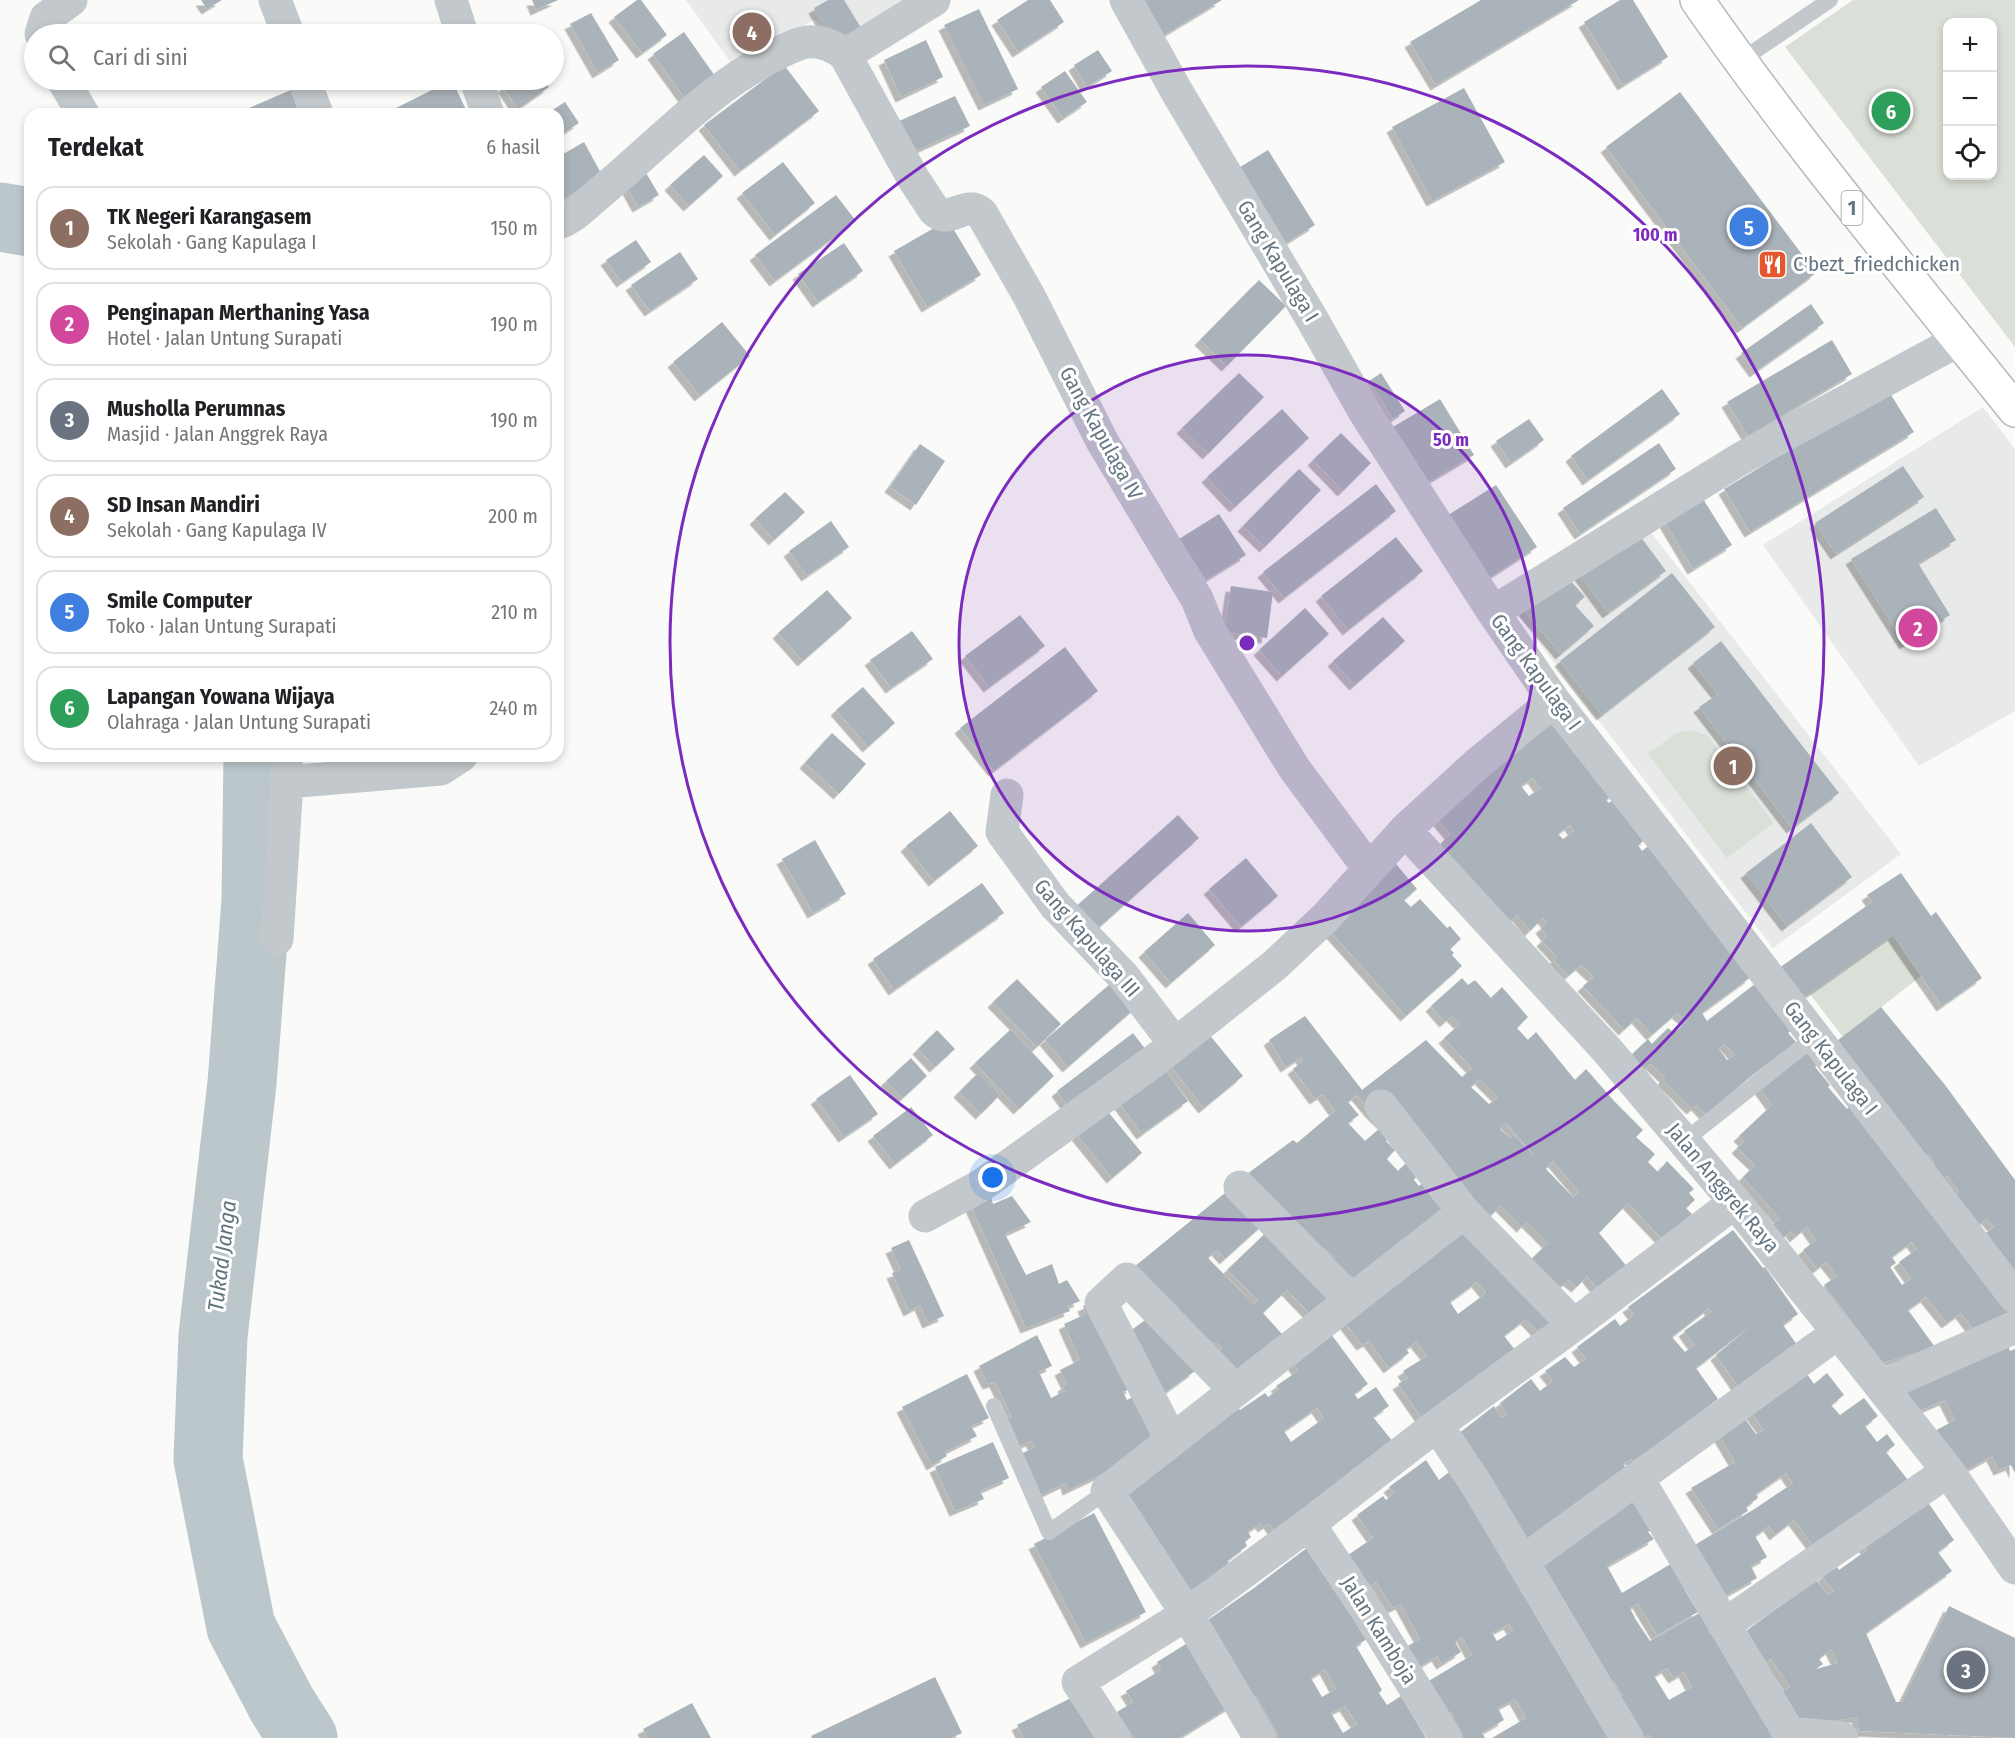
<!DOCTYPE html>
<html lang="id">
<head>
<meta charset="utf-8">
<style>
  body { margin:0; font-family:"Fira Sans Condensed",sans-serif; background:#f6f6f6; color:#202124 }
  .controls { position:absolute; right:18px; top:18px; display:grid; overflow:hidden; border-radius:12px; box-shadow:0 3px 9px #0003 }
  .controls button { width:54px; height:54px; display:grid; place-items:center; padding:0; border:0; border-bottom:2px solid #e0e0e0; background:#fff; color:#202124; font:30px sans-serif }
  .you { position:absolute; left:993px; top:1178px; width:21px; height:21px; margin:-15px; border:4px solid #fff; border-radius:50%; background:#1a73e8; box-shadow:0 0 0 9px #1a73e833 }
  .badge { display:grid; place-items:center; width:39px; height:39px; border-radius:50%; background:#e4572e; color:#fff; font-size:20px; font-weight:700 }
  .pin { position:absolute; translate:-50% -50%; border:3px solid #fff; box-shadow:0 2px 6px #0006 }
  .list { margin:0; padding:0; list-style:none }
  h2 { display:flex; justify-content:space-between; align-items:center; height:78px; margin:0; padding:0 24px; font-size:26px }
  h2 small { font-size:20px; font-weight:400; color:#757577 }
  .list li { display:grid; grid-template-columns:39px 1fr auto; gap:18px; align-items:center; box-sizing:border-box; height:84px; margin:0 12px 12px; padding:0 12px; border:2px solid #e0e0e0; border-radius:18px }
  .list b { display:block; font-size:22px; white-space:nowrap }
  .list p { margin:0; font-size:20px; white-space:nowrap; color:#757577 }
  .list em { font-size:20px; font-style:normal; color:#757577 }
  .icon { flex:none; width:33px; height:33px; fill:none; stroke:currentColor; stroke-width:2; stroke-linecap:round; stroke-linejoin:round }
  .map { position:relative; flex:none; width:2015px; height:1738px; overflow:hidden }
  .search { position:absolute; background:#fff; box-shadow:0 3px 9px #0003; left:24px; top:24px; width:540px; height:66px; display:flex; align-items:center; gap:15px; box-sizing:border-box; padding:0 21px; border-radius:33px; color:#757577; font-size:22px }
  .panel { position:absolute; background:#fff; box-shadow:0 3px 9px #0003; left:24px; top:108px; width:540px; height:654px; border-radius:18px }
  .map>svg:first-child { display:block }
  .built { fill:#e8e9e9 }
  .green { fill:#dadfd7; fill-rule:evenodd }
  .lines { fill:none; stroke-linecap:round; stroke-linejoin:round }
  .river { stroke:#bbc7cb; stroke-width:69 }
  .building { fill:#aab3b9; fill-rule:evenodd; filter:url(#shadow) }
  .trunk-casing { stroke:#b4b9bd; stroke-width:36 }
  .service { stroke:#c3c8cc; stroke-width:16 }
  .minor { stroke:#c3c8cc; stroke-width:33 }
  .trunk { stroke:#fff; stroke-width:33 }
  .ring { fill:none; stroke:#7b2cbf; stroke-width:3 }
  .labels { text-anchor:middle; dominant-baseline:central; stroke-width:6; stroke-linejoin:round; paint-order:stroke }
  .shield { fill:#fff; stroke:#939fa8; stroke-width:1.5 }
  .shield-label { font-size:20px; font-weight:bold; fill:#657683 }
  .street-label { font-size:21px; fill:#657683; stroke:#fff }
  .poi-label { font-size:21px; fill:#657683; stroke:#fff; text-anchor:start }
  .water-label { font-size:22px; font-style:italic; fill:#60757c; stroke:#fff }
  .centre { fill:#7b2cbf; stroke:#fff; stroke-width:3 }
  .ring-label { font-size:18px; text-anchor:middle; font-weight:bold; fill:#7b2cbf; stroke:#fff; stroke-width:6; stroke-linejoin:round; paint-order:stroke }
</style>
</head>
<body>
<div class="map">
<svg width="2015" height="1738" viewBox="0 0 2015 1738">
  <defs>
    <filter id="shadow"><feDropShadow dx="-5.5" dy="5.5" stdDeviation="0" flood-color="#0004"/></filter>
  </defs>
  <rect width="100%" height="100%" fill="#fafaf8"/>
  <path class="built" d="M686,0H925L844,46L814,19L737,71Z
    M1983,407L2015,449V711L1919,766L1763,545Z
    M1635,512L1901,854L1773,948L1517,614Z"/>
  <path class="green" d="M1853,0H2015V347L1785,47ZM1948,22H1992V176H1948Z
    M1692,730L1708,736L1774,823L1727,858L1648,754L1676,733Z
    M1893,935L1921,976L1843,1037L1810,994Z"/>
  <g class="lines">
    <path class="river" d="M0,217L30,222
      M258,756L256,901L242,1083L213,1336L208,1459L241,1627L282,1705L303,1738"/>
  </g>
  <path class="building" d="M201,0H222L207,9Z
    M532,0H558L536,10Z
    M637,0H641L667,35L642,53L614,17Z
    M828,0H844L863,31L836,47L814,8Z
    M1028,0H1050L1064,22L1018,52L997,20Z
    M1144,0H1222L1164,35Z
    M1481,0H1579L1436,85L1410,42Z
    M1620,0H1633L1668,57L1623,85L1584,22Z
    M979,9L1018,89L984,105L944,25Z
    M591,13L619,60L598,73L570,24Z
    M684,32L715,76L684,97L653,54Z
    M926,40L943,77L901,97L884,60Z
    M1098,50L1112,71L1087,87L1074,65Z
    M784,65L819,111L740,171L704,125Z
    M1065,71L1087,102L1063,118L1041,87Z
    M452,80L468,114H397L394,109Z
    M514,80H544L549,87L518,109L503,87Z
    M1464,88L1505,162L1432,201L1392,127Z
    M291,90L302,114H235Z
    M1680,92L1816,273L1742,328L1606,147Z
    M955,96L970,126L911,153L897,122Z
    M565,102L579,123L558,136V114H546Z
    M584,142L603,177L559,201L558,157Z
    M1268,150L1315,225L1286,243L1240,167Z
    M704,155L723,176L689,206L670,185Z
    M783,162L815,203L775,235L742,193Z
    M642,166L659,195L638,207L622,178Z
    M836,195L856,221L775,281L755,255Z
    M948,220L981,275L927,307L894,251Z
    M636,240L651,262L622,282L606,260Z
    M844,243L863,271L818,302L798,274Z
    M680,252L698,279L650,311L631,285Z
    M1259,280L1286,306L1227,366L1200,340Z
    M1811,304L1824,323L1755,372L1741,353Z
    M722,322L750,356L700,396L673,362Z
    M1832,340L1852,374L1748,436L1727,402Z
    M1239,373L1264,397L1208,454L1182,428Z
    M1381,373L1405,411L1393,419L1369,381Z
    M1662,389L1680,414L1588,480L1571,456Z
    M1888,390L1914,432L1750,532L1724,489Z
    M1440,399L1474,455L1427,483L1393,427Z
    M1282,409L1309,438L1235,507L1207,477Z
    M1529,419L1544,440L1511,463L1496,441Z
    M1341,433L1371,463L1343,491L1313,460Z
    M1659,443L1676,469L1580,534L1563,508Z
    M920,444L945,461L916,505L890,487Z
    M1903,466L1924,497L1836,554L1815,523Z
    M1299,469L1321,490L1265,547L1243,526Z
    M1376,484L1396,511L1284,598L1263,572Z
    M1496,485L1537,547L1486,580L1445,517Z
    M785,492L805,512L774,540L755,519Z
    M1703,499L1732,545L1693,569L1665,522Z
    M1936,508L1956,540L1918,563L1950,615L1905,644L1851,559Z
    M1219,514L1246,555L1206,580L1179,539Z
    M831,521L849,547L807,576L789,551Z
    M1635,529L1666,571L1608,613L1578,572Z
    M1396,537L1423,571L1348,630L1321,596Z
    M1563,572L1585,597L1575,605L1594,626L1561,654L1521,607Z
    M1672,573L1715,627L1602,715L1560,661Z
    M1231,586L1273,592L1267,638L1224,632Z
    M827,590L852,618L803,661L778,633Z
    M1305,608L1329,634L1282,676L1259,650Z
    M1020,615L1045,646L989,687L965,656Z
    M1383,617L1405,641L1355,685L1333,661Z
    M912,631L933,659L891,688L870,660Z
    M1721,641L1839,793L1792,828L1699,707L1718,694L1693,663Z
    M1065,647L1098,691L994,771L960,728Z
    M863,687L895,723L868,747L836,710Z
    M1554,716L1615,793L1606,800L1609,803L1616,797L1647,838L1638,845L1642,851L1651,844L1751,977L1702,1013L1707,1021L1760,980L1797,1024L1788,1033L1796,1042L1751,1076L1706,1115L1697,1105L1692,1109L1663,1080L1665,1077L1651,1064L1640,1073L1625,1061L1648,1039L1652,1044L1668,1028L1674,1033L1687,1021L1677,1013L1652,1035L1637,1018L1624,1030L1583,986L1594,977L1581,965L1568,976L1554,960L1557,957L1542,941L1547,936L1541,928L1547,923L1543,918L1530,931L1517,915L1510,922L1439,846L1450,834L1435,816ZM1533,778L1540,788L1529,796L1521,786ZM1570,825L1574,831L1563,839L1558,834ZM1725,1044L1735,1055L1727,1060L1719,1049Z
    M832,733L866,764L839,794L805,763Z
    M950,811L978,846L934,881L906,846Z
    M1178,815L1199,838L1093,933L1072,910Z
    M1811,823L1852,877L1787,926L1746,873Z
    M815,840L846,894L813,913L782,859Z
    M1246,858L1278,896L1241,927L1209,889Z
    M1396,864L1417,889L1404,900L1411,907L1420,899L1447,928L1450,926L1461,939L1450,949L1454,953L1452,955L1462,966L1406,1016L1331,932L1353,906Z
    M1901,873L1931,916L1936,912L1982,978L1942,1006L1893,935L1797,1003L1775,971L1872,902L1867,895Z
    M982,883L1004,913L894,990L873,959Z
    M1188,913L1215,945L1171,983L1144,952Z
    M1117,978L1140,1004L1068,1067L1045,1040Z
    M1462,978L1468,985L1475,980L1491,998L1502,987L1528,1017L1517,1028L1528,1040L1536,1032L1575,1080L1586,1069L1615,1102L1643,1130L1636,1137L1655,1154L1648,1162L1658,1172L1667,1161L1694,1189L1689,1193L1695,1200L1686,1208L1692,1214L1663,1240L1628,1203L1599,1233L1634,1275L1603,1296L1587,1276L1577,1287L1568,1280L1554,1294L1525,1265L1548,1243L1527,1222L1522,1227L1501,1206L1484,1222L1371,1112L1357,1095L1348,1102L1359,1115L1348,1123L1365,1141L1380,1128L1389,1138L1386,1141L1395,1150L1387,1159L1398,1171L1408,1161L1419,1173L1414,1180L1419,1186L1426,1180L1437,1191L1432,1198L1444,1210L1358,1281L1350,1275L1345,1280L1328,1264L1335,1258L1324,1248L1316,1256L1239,1180L1293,1140L1297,1143L1335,1111L1323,1094L1315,1099L1293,1069L1303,1061L1301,1057L1286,1067L1269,1040L1305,1016L1362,1090L1426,1040L1462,1077L1472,1068L1444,1038L1460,1024L1452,1016L1445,1022L1431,1006ZM1480,1079L1498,1097L1489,1104L1471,1087ZM1506,1123L1519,1138L1536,1157L1513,1135L1510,1138L1500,1129ZM1553,1161L1579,1192L1573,1197L1546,1169Z
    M1017,979L1061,1024L1037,1047L993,1002Z
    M1881,1007L1945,1085L2015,1180V1285L1983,1235L1994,1227L1987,1219L1978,1225L1948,1200L1959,1191L1947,1176L1936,1184L1926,1170L1935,1164L1928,1154L1919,1162L1829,1047Z
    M1204,1028L1243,1076L1204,1108L1165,1059Z
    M1011,1029L1054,1076L1019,1109L975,1063Z
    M937,1030L955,1049L935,1067L918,1049Z
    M1133,1033L1149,1054L1072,1112L1057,1091Z
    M1810,1051L1820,1063L1815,1067L1830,1085L1828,1087L1847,1109L1856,1101L2015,1310L1975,1332L1961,1313L1947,1323L1926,1297L1908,1310L1935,1347L1883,1363L1824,1285L1837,1276L1826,1262L1817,1269L1803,1250L1816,1240L1807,1227L1795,1237L1791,1231L1781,1240L1770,1226L1780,1219L1743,1177L1755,1165L1737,1148L1744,1141L1739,1136L1772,1105L1759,1087ZM1912,1242L1917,1249L1899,1262L1911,1279L1902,1285L1890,1267L1896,1263L1892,1257Z
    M911,1058L927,1076L903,1098L886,1081Z
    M1166,1071L1188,1101L1142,1134L1120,1104Z
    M978,1073L1000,1095L981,1114L959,1092Z
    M850,1075L878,1114L844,1137L816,1099Z
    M911,1107L933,1135L895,1164L873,1136Z
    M1104,1107L1142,1153L1112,1178L1074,1131Z
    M1230,1189L1266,1222L1225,1259L1217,1250L1208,1258L1253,1304L1258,1300L1227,1270L1273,1226L1336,1294L1313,1317L1287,1290L1263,1313L1290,1343L1238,1382L1213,1356L1222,1348L1216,1342L1207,1350L1172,1315L1179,1308L1151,1282L1129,1271Z
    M1012,1196L1031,1222L1005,1234L1026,1275L1052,1264L1059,1284L1067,1280L1080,1301L1068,1306L1070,1311L1026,1328L971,1206L991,1197L993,1204Z
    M1471,1226L1562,1320L1542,1336L1526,1319L1504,1336L1516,1351L1426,1424L1398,1384L1408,1378L1403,1371L1427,1356L1416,1342L1406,1349L1409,1353L1389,1368L1369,1341L1362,1345L1345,1323ZM1477,1282L1486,1293L1458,1314L1450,1302Z
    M1733,1230L1763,1268L1765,1267L1798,1314L1783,1325L1802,1352L1743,1394L1716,1355L1752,1325L1696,1368L1718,1399L1672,1433L1640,1471L1631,1459L1623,1464L1634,1477L1519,1546L1453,1438L1494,1406L1501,1418L1507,1414L1500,1403L1531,1379L1540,1391L1553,1381L1545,1371L1565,1357L1574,1367L1586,1359L1577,1347L1615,1319L1620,1326L1634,1315L1628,1307ZM1709,1308L1711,1312L1684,1331L1694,1345L1685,1352L1672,1337Z
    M909,1240L944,1316L928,1323L920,1305L909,1311L892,1273L901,1270L891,1248Z
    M1095,1301L1132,1388L1123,1392L1127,1400L1139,1394L1155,1443L1104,1473L1068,1490L1066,1483L1041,1495L1021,1454L1035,1447L1031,1441L1017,1447L1006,1420L1012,1417L995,1382L988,1384L979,1366L1037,1335L1052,1366L1039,1372L1051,1398L1065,1391L1063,1386L1067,1384L1060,1370L1080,1360L1064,1324L1086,1314L1083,1306Z
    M1152,1315L1195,1371L1165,1393L1122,1337Z
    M1328,1330L1368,1384L1354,1394L1358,1399L1376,1387L1389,1406L1373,1417L1398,1448L1280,1539L1269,1523L1263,1527L1261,1523L1248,1532L1251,1537L1245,1542L1247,1546L1227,1561L1236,1573L1193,1604L1121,1489L1233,1402L1240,1410L1265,1393L1268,1397L1279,1389L1276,1386L1298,1371L1290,1359ZM1317,1408L1324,1418L1291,1442L1284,1431Z
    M2008,1345L2010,1351L2015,1349V1473L2011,1465L1999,1470L1992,1456L1963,1472L1933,1432L1955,1420L1945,1400L1917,1412L1905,1388Z
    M1802,1367L1814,1384L1827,1373L1844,1395L1831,1405L1840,1415L1864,1398L1878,1416L1865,1426L1877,1442L1887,1434L1895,1445L1886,1452L1911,1484L1818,1552L1794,1520L1775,1535L1769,1526L1755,1536L1767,1557L1751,1566L1757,1578L1718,1600L1688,1549L1756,1508L1793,1483L1786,1473L1756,1494L1758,1498L1746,1507L1748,1511L1718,1529L1691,1488L1735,1462L1719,1435L1743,1416L1756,1434L1764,1430L1748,1409Z
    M967,1374L989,1418L971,1426L977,1436L945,1452L947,1456L932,1465L902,1407Z
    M993,1442L1009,1478L980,1491L984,1499L955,1511L935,1467Z
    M1426,1460L1439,1480L1453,1469L1615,1738H1492L1526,1718L1515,1699L1498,1708L1504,1720L1482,1733L1485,1738H1457L1446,1719L1453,1715L1450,1712L1442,1717L1422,1685L1472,1655L1462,1637L1455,1642L1461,1652L1442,1664L1437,1656L1418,1668L1406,1647L1420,1639L1401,1604L1393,1608L1376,1582L1368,1588L1348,1555L1373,1538L1357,1515L1383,1496L1386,1500L1394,1493L1389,1487ZM1509,1624L1513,1631L1497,1641L1492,1633Z
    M1631,1491L1654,1528L1648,1532L1654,1539L1607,1566L1622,1593L1679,1559L1693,1583L1684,1589L1698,1612L1657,1635L1638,1603L1630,1608L1636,1620L1650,1641L1708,1608L1780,1738H1651L1649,1735L1642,1738L1611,1702L1623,1695L1614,1682L1604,1690L1530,1567L1556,1558L1552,1552ZM1667,1668L1674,1678L1684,1672L1692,1687L1669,1700L1654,1676Z
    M1925,1498L1954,1540L1938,1552L1952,1571L1866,1633L1896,1702H1902L1949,1606L2015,1638V1738L1859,1731L1857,1717L1796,1728L1780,1694L1790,1687L1771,1659L1760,1667L1739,1636L1816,1580L1828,1595L1834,1591L1822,1577L1836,1565L1839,1570L1867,1550L1862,1544ZM1831,1649L1838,1663L1816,1669L1823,1664L1819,1659Z
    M1094,1513L1146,1612L1086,1643L1034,1544Z
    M1312,1544L1367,1639L1356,1646L1382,1690L1379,1693L1387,1705L1401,1696L1426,1738H1275L1279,1736L1256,1696L1251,1699L1202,1624L1254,1588ZM1325,1669L1336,1689L1322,1697L1311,1678ZM1345,1706L1357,1724L1343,1733L1331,1713Z
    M1194,1639L1234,1704L1179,1738H1134L1117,1712L1133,1702L1126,1691L1161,1670L1157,1662Z
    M935,1677L962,1733L951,1738H812L811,1736Z
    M1081,1693L1095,1738H1024L1017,1725Z
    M692,1703L711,1738H648L643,1729Z"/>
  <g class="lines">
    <defs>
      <path id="trunk" d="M1697,0C1796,142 1907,275 2015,410"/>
    </defs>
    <use href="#trunk" class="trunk-casing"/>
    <path class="service" d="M1740,61L1830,0
      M1684,1141L1815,1037
      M994,1406L1049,1532L1107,1491"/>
    <path class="minor" d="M275,0L288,34
      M451,0L462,34
      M1126,0L1177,92L1312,319L1364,411L1493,612L1554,701L1681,863L2015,1297
      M41,34L46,18L71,0
      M845,55L934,0
      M63,80L83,114
      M304,80L317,114
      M476,80L488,114
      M558,223C572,219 584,206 595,197C654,149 708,88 777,54C787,49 797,43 807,42C821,41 834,46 845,55L913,178L934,210C949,226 966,198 982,214L1029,296L1102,441L1197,599L1210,631L1294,768L1369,869
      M1493,612L1740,459L1959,340
      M287,782L441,769L461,756
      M1007,795L1002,832L1055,905L1124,977L1175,1044
      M1405,830L1607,1050L1735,1202L1948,1471L2015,1568
      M277,939L287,782L286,756
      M1381,1106L1464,1212L1574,1325
      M1240,1187L1351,1300
      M925,1216L982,1185L1154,1061L1275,965L1325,918L1405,830L1477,764L1554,701
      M1882,1386L2015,1327
      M1437,1425L1478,1487L1627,1738
      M1171,1439L1101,1303L1127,1279L1235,1390
      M1638,1479L1789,1733L1842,1738
      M1309,1524L1366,1609L1446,1738
      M1522,1562L1839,1332
      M1724,1625L1948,1471
      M1114,1738L1078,1682L1187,1614L1309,1524L1437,1425L1574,1325L1735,1202
      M1260,1738L1187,1614L1107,1491L1464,1212"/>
    <use href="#trunk" class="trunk"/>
  </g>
  <circle cx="1247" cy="643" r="288" fill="#7b2cbf" fill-opacity=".12"/>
  <g class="ring">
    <circle cx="1247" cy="643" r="288"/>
    <circle cx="1247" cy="643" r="577"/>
  </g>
  <defs>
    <symbol id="restaurant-square" viewBox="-11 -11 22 22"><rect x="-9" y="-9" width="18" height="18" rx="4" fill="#e4572e" stroke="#fff"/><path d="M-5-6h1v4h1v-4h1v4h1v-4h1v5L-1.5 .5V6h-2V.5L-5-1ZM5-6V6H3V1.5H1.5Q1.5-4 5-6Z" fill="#fff"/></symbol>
  </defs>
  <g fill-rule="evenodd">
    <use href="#restaurant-square" x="1756" y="248" width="33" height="33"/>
  </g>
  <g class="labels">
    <rect class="shield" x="1841.5" y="191" width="21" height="34" rx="4.5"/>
    <g class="shield-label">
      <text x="1852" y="208">1</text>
    </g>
    <g class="street-label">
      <text transform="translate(1278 261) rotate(59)">Gang Kapulaga I</text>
      <text transform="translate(1101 433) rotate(61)">Gang Kapulaga IV</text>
      <text transform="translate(1536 672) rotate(54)">Gang Kapulaga I</text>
      <text transform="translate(1087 938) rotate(49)">Gang Kapulaga III</text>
      <text transform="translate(1831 1058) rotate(52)">Gang Kapulaga I</text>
      <text transform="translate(1723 1188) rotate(50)">Jalan Anggrek Raya</text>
      <text transform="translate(1379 1630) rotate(58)">Jalan Kamboja</text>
    </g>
    <g class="poi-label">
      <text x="1793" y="264">C'bezt_friedchicken</text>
    </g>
    <g class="water-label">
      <text transform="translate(222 1256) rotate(-83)">Tukad Janga</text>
    </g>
  </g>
  <circle cx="1247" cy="643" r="9" class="centre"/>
  <g class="ring-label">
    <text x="1655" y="241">100 m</text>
    <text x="1451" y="446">50 m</text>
  </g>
</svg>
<div class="controls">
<button>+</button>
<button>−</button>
<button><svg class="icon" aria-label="locate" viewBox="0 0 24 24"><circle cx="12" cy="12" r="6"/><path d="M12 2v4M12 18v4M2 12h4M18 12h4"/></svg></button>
</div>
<div class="you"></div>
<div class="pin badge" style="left:1733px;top:766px;background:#8d6e63">1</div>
<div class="pin badge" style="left:1918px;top:628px;background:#d1479c">2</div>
<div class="pin badge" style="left:1966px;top:1670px;background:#6b7280">3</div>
<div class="pin badge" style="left:752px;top:32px;background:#8d6e63">4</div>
<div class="pin badge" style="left:1749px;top:227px;background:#3f7fe0">5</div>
<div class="pin badge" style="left:1891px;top:111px;background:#2e9e5b">6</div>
<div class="search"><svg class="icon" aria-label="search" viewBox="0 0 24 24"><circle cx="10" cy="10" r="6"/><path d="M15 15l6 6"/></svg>Cari di sini</div>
<section class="panel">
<h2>Terdekat<small>6 hasil</small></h2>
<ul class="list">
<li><span class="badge" style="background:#8d6e63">1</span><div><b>TK Negeri Karangasem</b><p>Sekolah · Gang Kapulaga I</p></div><em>150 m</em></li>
<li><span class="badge" style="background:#d1479c">2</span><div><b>Penginapan Merthaning Yasa</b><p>Hotel · Jalan Untung Surapati</p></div><em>190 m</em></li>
<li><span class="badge" style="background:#6b7280">3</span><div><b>Musholla Perumnas</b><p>Masjid · Jalan Anggrek Raya</p></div><em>190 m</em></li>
<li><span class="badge" style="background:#8d6e63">4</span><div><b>SD Insan Mandiri</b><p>Sekolah · Gang Kapulaga IV</p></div><em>200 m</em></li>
<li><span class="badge" style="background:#3f7fe0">5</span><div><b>Smile Computer</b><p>Toko · Jalan Untung Surapati</p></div><em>210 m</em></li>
<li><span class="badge" style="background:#2e9e5b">6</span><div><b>Lapangan Yowana Wijaya</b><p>Olahraga · Jalan Untung Surapati</p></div><em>240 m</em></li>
</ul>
</section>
</div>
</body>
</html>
